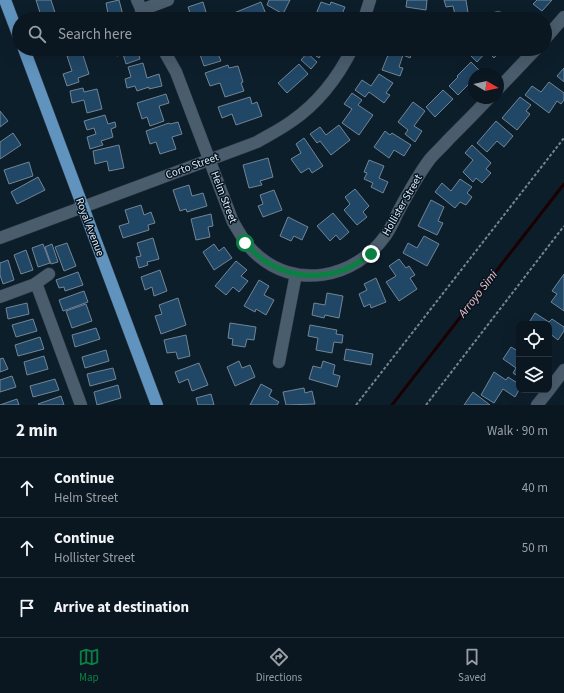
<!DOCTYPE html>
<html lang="en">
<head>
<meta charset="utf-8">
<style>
  body { margin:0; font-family:"Source Sans 3",sans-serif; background:#18232d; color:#f1f3f6 }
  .controls { position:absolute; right:12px; bottom:12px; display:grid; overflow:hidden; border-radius:8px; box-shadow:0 4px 16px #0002 }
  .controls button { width:36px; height:36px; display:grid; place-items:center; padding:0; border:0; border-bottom:1px solid #2a353e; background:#0a1620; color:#f1f3f6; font:20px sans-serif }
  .compass { position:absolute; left:468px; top:68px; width:36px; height:36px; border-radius:50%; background:#0a1620; box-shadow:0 4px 16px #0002; rotate:99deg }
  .stop { position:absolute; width:12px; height:12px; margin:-9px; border:3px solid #0b8043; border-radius:50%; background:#fff }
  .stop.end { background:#0b8043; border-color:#fff; box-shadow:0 1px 4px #0008 }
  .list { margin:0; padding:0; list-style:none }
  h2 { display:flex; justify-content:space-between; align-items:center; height:52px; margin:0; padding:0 16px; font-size:17px }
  h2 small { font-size:13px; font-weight:400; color:#999fa5 }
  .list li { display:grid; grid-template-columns:26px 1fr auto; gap:12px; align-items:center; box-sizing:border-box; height:60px; padding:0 16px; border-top:1px solid #2a353e }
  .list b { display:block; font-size:15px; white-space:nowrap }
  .list p { margin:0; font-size:13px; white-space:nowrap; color:#999fa5 }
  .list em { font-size:13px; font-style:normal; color:#999fa5 }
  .icon { flex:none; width:22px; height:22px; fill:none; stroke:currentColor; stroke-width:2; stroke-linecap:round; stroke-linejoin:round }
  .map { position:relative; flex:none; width:564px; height:405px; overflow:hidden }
  .search { position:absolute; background:#0a1620; box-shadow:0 4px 16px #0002; left:12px; right:12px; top:12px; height:44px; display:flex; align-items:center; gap:10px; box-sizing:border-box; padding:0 14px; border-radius:22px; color:#999fa5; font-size:15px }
  .sheet { height:232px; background:#0a1620 }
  nav { display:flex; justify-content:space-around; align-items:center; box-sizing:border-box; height:56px; border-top:1px solid #2a353e; background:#0a1620; font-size:11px; color:#999fa5 }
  nav a { display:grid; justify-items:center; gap:2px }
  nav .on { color:#0b8043 }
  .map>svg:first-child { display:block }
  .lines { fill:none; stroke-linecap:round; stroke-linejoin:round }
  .stream { stroke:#1a0002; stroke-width:3 }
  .building { fill:#214766; stroke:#718596 }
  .minor-casing { stroke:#313944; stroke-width:13 }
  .major-casing { stroke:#313944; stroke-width:13 }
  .path { stroke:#76848f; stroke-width:2; stroke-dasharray:3 2; stroke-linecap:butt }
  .minor { stroke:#4a5d6d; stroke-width:12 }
  .major { stroke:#6094bf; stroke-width:12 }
  .route { stroke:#0b8043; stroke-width:5 }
  .labels { text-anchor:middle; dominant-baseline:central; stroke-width:3; stroke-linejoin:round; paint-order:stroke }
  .street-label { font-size:11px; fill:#e0ebf4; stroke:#051421 }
  .water-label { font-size:12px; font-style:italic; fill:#f4c1c4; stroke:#051421 }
</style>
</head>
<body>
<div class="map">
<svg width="564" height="405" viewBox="0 0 564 405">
  <rect width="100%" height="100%" fill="#0d1e2b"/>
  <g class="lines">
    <path class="stream" d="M392,405L564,184"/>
  </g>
  <path class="building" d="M36,0H51L57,19H42Z
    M119,0L124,19H109L106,3Z
    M269,0H290L283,14L267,5Z
    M407,0H427L426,10L406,7Z
    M444,0H466L469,19H456L453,6L446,7Z
    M537,0H552L542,11L533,4Z
    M203,2L208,19H192L188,7Z
    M261,2L268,19H236L234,13Z
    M321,2L330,5L331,2L345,7L340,19H314Z
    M406,13L420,18L419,19H404Z
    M53,49H68L69,50L55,54Z
    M114,49H137L140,59L126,64L123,54L117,56Z
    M198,49H216L221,61L204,66Z
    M306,49H324L319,58Z
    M380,49H410L413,50L410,58L403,55L399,67L403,68L400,76L382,70L388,55L379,52Z
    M464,49H502L494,58L487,51L477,62Z
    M82,52L89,74L78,78L79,82L67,86L63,74L72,71L67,56Z
    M307,53L317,62L311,69L301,60Z
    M471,62L481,72L479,74H474V79L458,95L449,86L458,77L457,76Z
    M143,63L147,78L159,74L162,86L149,89V87L137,91L135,86L127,88L125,79L131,77L128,67Z
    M299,64L308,74L287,93L278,83Z
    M228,65L229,68L238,66L243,82L241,83L244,91L225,97L220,83L210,86L205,73Z
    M564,68V82L557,76Z
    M379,74L393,83L386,93L390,95L384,103L369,92L365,97L355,90L362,80L371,86Z
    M549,82L564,93V100L561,104L557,101L549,113L525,95L532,86L541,92Z
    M83,88L84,92L97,89L102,109L87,113L84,100L72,103L70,91Z
    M443,90L453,99L435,117L426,107Z
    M352,93L362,100L358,105L373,115L359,135L342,123L352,109L344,104Z
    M166,94L169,103L159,106L164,121L150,126L147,117L142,119L137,103Z
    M250,97L252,104L257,102L262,116L236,125L232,114L222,118L218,107Z
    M520,97L531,105L526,111L530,114L517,130L502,118Z
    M413,102L425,111L414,126L422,131L415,142L405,134L408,130L398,122Z
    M0,111L8,121L0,127Z
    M105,115L108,124L115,122L116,127L111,129L113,137L101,141L103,145L90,149L87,137L96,134L94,128L87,130L84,121Z
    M496,121L513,136L504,147L497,141L487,152L477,143Z
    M178,122L182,134L172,137L176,149L160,154L156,142L150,144L146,131L169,123L170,124Z
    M339,125L350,140L331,155L320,141L317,143L310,134L320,127L326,135Z
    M385,131L390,135L392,133L411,145L404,156L394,150L389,158L374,147Z
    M13,133L21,145L0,159V142Z
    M304,138L323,166L312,173L309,168L301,173L291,159L301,153L296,144Z
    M119,145L124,168L109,171L107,161L95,164L93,151Z
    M472,145L491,163L486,169L491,173L482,183L476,178L473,182L463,172L473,160L465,153Z
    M268,158L273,177L260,181L262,185L249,188L243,165Z
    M369,160L384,166L379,178L388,182L383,193L371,187L373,183L364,179L367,173L364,172Z
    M29,162L33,176L9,184L4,170Z
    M38,177L45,190L17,204L11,192Z
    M460,179L472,187L467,193L472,197L466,205L460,202L455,208L435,192L442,183L451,191Z
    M189,185L192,196L203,193L207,206L187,212L186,209L180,211L173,190Z
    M355,189L369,206L363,212L367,217L357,225L344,210L350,204L345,197Z
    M274,190L282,210L263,217L258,206L263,204L260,195Z
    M431,200L444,207L438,221L443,223L437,235L418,226Z
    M141,205L144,215L151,212L155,223L148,225L149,230L123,238L119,226L129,223L125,210Z
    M333,213L349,232L340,240L336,235L330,241L317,226Z
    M211,214L213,226L208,227L210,237L196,240L191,219Z
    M288,217L308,227L302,240L294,236L291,241L280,236Z
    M424,236L439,244L427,266L403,253L408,243L417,248Z
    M153,238L159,259L147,262L148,265L139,268L136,257L141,256L137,243Z
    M67,243L76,266L64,271L55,247Z
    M43,244L50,263L38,267L32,248Z
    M52,244L58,262L51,264L45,247Z
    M214,244L219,251L224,247L232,258L214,270L203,252Z
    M26,250L33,270L21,274L14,255Z
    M399,259L406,268L409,266L415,275L410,278L417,289L399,301L386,282L396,276L389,266Z
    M8,260L14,280L3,284L0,275V263Z
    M236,261L247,270L241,276L248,281L239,292L233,287L226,295L215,286Z
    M160,270L167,291L154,296L152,287L145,290L141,277Z
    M78,272L83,285L65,291L64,287L59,288L56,280Z
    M564,274V311L551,302L557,294L552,291Z
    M376,278L386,302L371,308L370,304L364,307L359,294L367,290L364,284Z
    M259,280L269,286L264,295L274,300L266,315L256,309L255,312L244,306Z
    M84,291L88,302L63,311L59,300Z
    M327,293L343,296L339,318L325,315L324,318L312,315L314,303L325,305Z
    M178,298L186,325L161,334L155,316L162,314L159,305Z
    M27,303L29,314L8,319L6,308Z
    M86,304L92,321L72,328L66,311Z
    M535,313L549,322L552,319L564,327V331L558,340L549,333V324H528Z
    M33,319L37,331L16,337L12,325Z
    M230,323L256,327L254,340L247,339L245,347L232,345L233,339L228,338Z
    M310,325L337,330L336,334L343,335L342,343L334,342L332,353L316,350L318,338L308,336Z
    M96,328L100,339L75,347L72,335Z
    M186,335L190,356L178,359L176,352L167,353L164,340Z
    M40,337L44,349L18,356L15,345Z
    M519,345V377L513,373L516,368L503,359L511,347L516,350Z
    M346,349L373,354L371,365L344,360Z
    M106,350L109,361L85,368L82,357Z
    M44,356L48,369L27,375L24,362Z
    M3,358L8,369L0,372V359Z
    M239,361L242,368L250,365L255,377L235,386L227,367Z
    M323,361L335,365L333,374L340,376L337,387L309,379L313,366L321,368Z
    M199,363L208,385L192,391L188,379L179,383L175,372Z
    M113,368L116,379L90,386L87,374Z
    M494,372L506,380L508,377L519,384V390L515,397L503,389L494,403L481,395Z
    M12,376L16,387L0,392V380Z
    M55,379L59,390L33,397L30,386Z
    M261,384L272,390L269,396L279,402L277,405H250Z
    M118,385L121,398L97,405L94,392Z
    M304,388L305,393L312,391L315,404L286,405L283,392Z
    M473,392L490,405H464Z
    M211,394L214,405H198L196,398Z
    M61,396L64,405H39L38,404Z
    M17,399L19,405H0Z"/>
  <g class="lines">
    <defs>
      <path id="minor" d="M137,0L146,19
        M141,10L168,0
        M498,17L500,19
        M364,19L370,0
        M545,39L564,17
        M163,49L176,72L233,222C240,233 245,244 254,252C294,291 355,279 386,235C390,229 394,221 397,214C407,195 417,176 430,159C436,152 443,146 449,139C462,126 476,112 489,98
        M498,89L536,49
        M0,238L257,142C269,135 281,129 292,121C318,103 338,77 352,49
        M36,283L81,405
        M0,297L35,284L49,274
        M279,362L296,274
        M549,390L564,370
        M537,405L549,390"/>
      <path id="major" d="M5,0L19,37
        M24,49L157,405"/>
    </defs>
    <use href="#minor" class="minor-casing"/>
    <use href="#major" class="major-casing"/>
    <path class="path" d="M356,405L564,138
      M426,405L564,226"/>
    <use href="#minor" class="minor"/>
    <use href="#major" class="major"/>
  </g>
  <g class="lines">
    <path class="route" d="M245,243C252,250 259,258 268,263C294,279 329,280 356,264C361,261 366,257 371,254"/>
  </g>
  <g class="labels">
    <g class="street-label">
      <text transform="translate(192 166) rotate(-20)">Corto Street</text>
      <text transform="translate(224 197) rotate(69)">Helm Street</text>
      <text transform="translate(402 205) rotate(-60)">Hollister Street</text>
      <text transform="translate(90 227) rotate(69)">Royal Avenue</text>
    </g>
    <g class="water-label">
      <text transform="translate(478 294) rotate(-52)">Arroyo Simi</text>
    </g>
  </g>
</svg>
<div class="controls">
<button><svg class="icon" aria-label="locate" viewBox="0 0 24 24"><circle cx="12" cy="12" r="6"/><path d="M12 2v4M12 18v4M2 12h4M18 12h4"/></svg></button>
<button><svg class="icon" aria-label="layers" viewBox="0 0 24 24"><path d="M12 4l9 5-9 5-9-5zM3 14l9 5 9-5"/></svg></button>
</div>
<svg class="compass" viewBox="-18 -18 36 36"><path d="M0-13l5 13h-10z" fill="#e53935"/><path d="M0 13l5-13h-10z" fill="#999fa5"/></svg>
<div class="stop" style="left:245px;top:243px"></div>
<div class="stop end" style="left:371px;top:254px"></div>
<div class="search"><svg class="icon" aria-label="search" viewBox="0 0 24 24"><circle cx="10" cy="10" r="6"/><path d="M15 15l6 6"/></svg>Search here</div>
</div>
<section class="sheet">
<h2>2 min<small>Walk · 90 m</small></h2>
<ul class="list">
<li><svg class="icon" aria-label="ahead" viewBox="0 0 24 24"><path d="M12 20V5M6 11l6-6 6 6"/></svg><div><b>Continue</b><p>Helm Street</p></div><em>40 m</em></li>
<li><svg class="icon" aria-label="ahead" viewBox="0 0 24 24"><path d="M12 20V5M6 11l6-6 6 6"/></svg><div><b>Continue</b><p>Hollister Street</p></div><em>50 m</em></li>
<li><svg class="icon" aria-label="arrive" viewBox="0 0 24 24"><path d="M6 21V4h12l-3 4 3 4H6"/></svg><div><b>Arrive at destination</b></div></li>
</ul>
</section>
<nav>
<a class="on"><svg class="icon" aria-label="map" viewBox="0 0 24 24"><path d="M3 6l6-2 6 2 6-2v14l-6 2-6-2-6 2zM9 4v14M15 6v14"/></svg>Map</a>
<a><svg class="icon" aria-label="directions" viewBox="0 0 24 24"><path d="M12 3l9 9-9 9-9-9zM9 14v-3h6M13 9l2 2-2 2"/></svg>Directions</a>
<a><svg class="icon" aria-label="saved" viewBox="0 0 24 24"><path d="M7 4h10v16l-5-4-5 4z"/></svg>Saved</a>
</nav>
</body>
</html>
